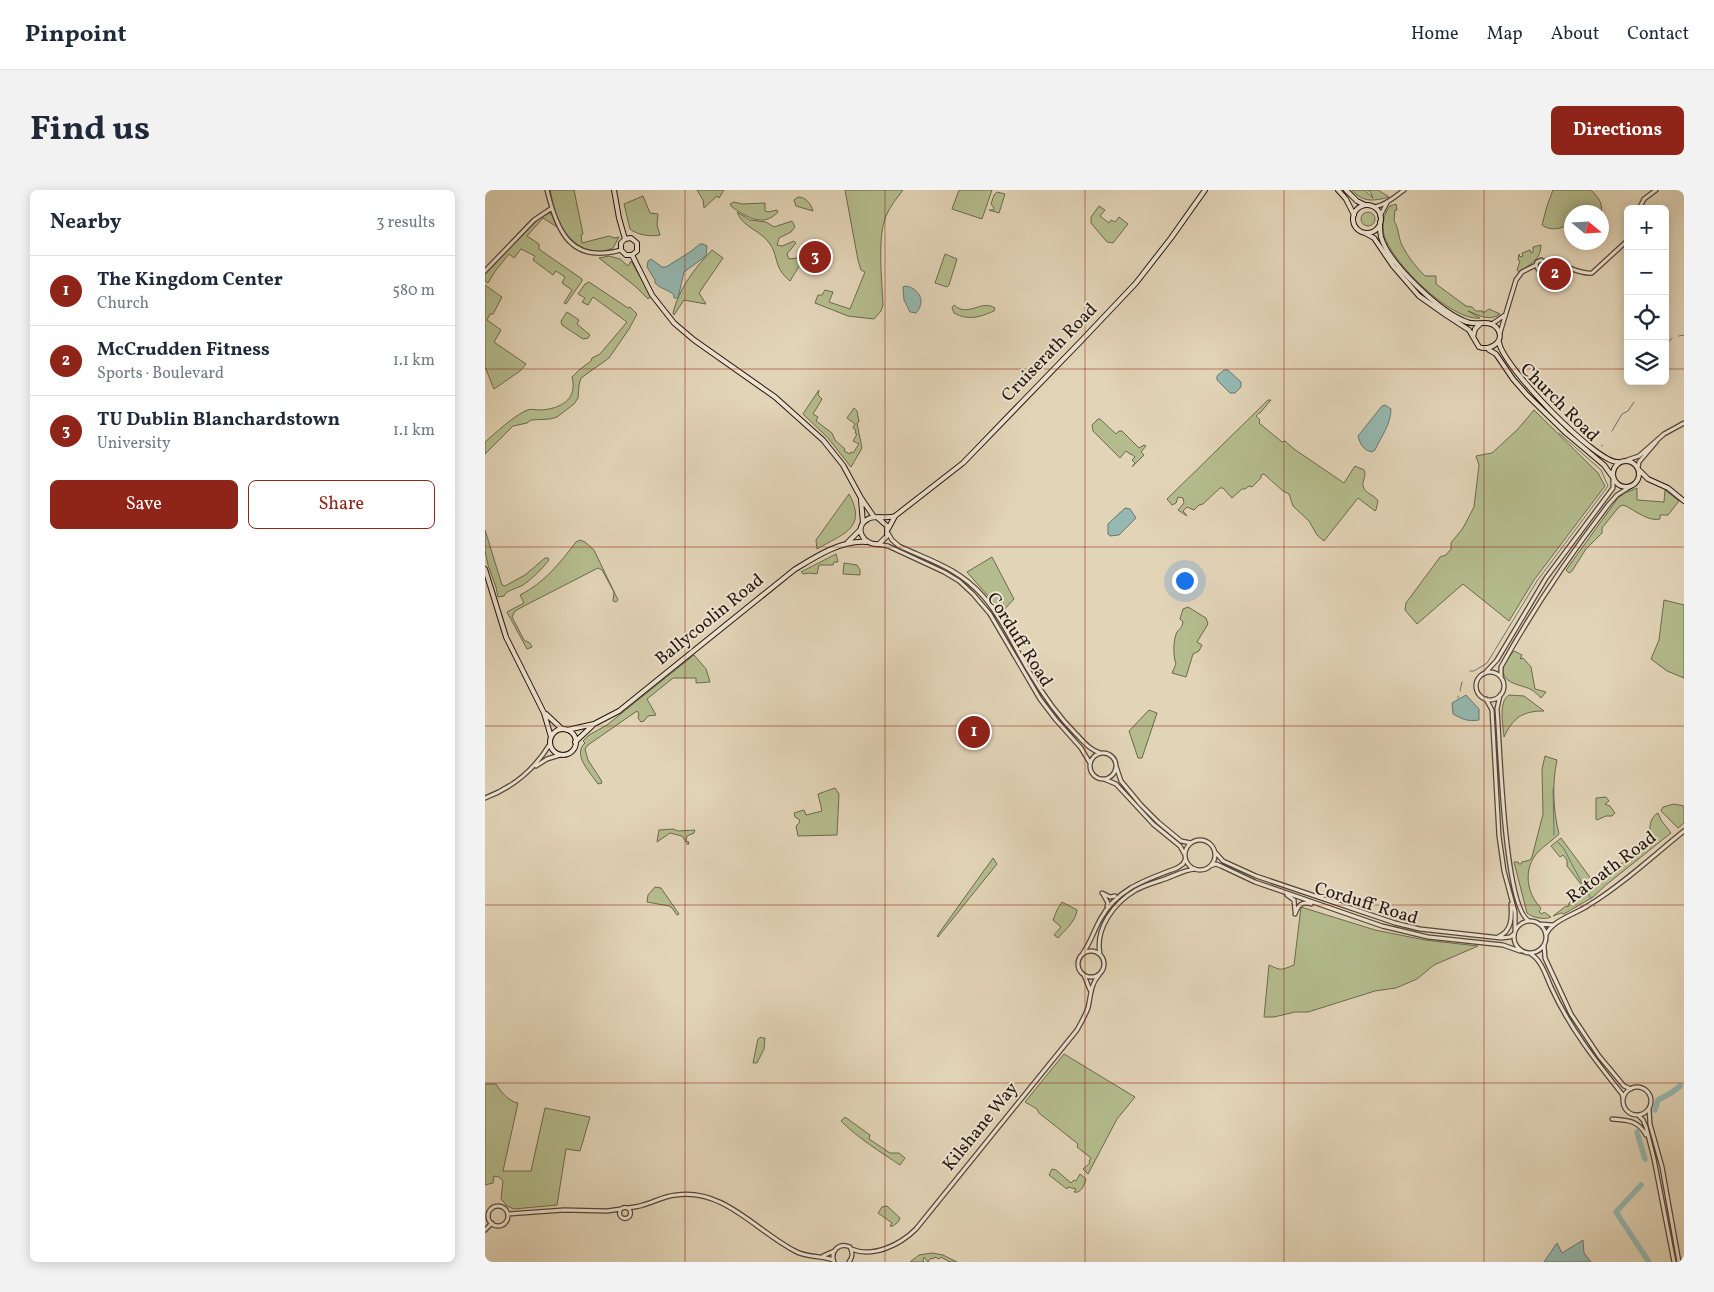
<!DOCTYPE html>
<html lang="en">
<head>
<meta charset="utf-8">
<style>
  body { margin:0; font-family:Vollkorn,serif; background:#f2f2f3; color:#1f2937 }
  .controls { position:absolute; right:15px; top:15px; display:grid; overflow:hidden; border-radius:8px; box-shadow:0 2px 12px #0003 }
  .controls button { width:45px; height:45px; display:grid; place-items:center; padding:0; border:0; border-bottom:1px solid #e0e1e3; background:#fff; color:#1f2937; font:25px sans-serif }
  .compass { position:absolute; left:1079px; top:15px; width:45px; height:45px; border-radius:50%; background:#fff; box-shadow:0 2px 12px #0003; rotate:108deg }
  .you { position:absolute; left:699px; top:390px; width:18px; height:18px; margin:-12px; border:4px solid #fff; border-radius:50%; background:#1a73e8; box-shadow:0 0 0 8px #1a73e833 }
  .badge { display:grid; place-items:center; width:32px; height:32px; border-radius:50%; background:#8f2418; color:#fff; font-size:16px; font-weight:700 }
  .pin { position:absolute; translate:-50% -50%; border:2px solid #fff; box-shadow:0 1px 5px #0006 }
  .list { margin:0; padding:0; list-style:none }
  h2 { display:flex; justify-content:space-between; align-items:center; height:65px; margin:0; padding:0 20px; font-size:21px }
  h2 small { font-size:16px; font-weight:400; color:#747a83 }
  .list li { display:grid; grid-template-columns:32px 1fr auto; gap:15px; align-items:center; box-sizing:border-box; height:70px; padding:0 20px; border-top:1px solid #e0e1e3 }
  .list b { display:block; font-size:19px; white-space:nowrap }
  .list p { margin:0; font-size:16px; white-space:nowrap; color:#747a83 }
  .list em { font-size:16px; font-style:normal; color:#747a83 }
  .actions { display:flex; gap:10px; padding:15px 20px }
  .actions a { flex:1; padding:11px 0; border:1px solid #8f2418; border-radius:8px; text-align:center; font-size:18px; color:#8f2418 }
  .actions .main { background:#8f2418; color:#fff }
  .icon { flex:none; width:28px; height:28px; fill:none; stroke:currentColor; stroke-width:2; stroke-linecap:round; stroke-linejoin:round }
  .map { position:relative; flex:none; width:1199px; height:1072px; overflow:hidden; border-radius:8px }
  header { display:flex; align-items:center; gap:30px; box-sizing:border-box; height:70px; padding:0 25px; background:#fff; border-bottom:1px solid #e0e1e3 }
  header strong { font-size:24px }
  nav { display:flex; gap:28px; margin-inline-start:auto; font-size:18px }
  .intro { display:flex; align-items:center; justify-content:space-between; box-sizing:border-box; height:120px; padding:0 30px }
  h1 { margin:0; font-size:35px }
  .button { padding:12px 22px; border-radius:8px; background:#8f2418; color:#fff; font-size:18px; font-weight:700 }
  main { display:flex; gap:30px; padding:0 30px }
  aside { flex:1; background:#fff; border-radius:8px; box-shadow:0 2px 12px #0003 }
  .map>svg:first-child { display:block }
  .green { fill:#b4bc8d; stroke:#6c694e }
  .water { fill:#95b8b0; stroke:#687770 }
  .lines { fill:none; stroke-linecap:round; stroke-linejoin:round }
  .stream { stroke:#687770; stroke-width:1 }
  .river { stroke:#95b8b0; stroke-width:5.5 }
  .tertiary-casing { stroke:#544639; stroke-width:5.5 }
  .secondary-casing { stroke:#24160f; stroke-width:6 }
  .tertiary { stroke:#ece3d0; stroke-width:3 }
  .secondary { stroke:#ece3d0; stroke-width:4 }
  .grid { fill:none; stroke:#8f2418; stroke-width:1; stroke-opacity:0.55 }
  .labels { text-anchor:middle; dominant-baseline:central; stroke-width:4; stroke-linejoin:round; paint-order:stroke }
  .street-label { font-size:18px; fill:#24160f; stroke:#ece3d0 }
</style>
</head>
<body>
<header>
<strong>Pinpoint</strong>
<nav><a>Home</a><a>Map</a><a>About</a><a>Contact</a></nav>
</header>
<div class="intro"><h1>Find us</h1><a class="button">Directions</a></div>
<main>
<aside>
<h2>Nearby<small>3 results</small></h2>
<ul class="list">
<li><span class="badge">1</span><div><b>The Kingdom Center</b><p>Church</p></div><em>580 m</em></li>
<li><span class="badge">2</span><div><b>McCrudden Fitness</b><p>Sports · Boulevard</p></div><em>1.1 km</em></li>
<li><span class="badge">3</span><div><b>TU Dublin Blanchardstown</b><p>University</p></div><em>1.1 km</em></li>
</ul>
<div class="actions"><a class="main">Save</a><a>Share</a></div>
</aside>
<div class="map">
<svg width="1199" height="1072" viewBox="0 0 1199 1072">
  <rect width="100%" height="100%" fill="#e2d4b7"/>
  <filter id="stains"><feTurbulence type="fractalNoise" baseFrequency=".004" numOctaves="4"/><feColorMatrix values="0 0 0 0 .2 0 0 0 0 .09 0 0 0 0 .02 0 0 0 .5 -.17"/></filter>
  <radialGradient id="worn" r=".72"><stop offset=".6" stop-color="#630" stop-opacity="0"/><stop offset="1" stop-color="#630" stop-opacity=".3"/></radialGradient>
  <path class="green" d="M65,0H89L98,44L96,45L97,53L124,46L129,48L134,47L128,58C101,70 79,48 71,24C68,16 67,8 65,0Z
    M212,0H239L234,8L232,6L219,18L218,10Z
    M360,0H418C412,8 405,16 401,26C392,47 397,91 398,115L396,121L389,129L363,126L330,113L333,105H337L340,100L348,102L344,112L365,119L380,82L376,80L373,70Z
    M474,0H507L497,29L467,19Z
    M867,0H879L888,8L885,1L881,0H893L904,7C889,11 878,13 867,0Z
    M1068,0H1106C1113,7 1118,13 1116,22H1086V34C1076,38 1067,42 1057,35L1062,16Z
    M512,2L520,4L514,23L504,20H509V18L506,14L509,5Z
    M158,6L165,23L173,24L172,35L175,45C167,47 152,45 145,39L139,14Z
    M313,7C321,7 326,14 328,21L311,16L309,10Z
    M249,12L257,14L280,13V21L283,22L292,20L293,22C278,38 262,27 247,17L245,14Z
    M911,14L912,20H910L909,31C914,37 913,49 918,57C923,67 932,78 940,86H951V94L981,116L987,117L991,121H998V123L1004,119L1015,124C1004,132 994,125 983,121L995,128C967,132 906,72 899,45C897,35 898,25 905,16Z
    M614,16L620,20L615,26L624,33L626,30L630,32L634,27L643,34L628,53L622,52L606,33V27Z
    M876 29a7 7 0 1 1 14 0a7 7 0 1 1-14 0Z
    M252,22L265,30L281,32L289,37L307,31L310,37L306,42L294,48L292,55L297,56L309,51L311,53L302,64L304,69L312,68L317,61L324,57V60L305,91C288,77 294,67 285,54C276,40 258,38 252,22Z
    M64,23L67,25L72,37L58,28L42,46L54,54V59L58,62L97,89V91L81,114L79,113L87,100L77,93L80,87L71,81L68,85L48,70L50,66L36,59L29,68L24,64L11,80L3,93L0,91V84L52,30Z
    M1056,55C1056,70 1045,74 1034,82L1032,80L1035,71L1033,70L1034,64L1035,67L1038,66L1037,63L1045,60L1046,63L1048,62V57Z
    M227,60L238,68L214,103L221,114L199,110L189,125L188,123C194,98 210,78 227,60Z
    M460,64L472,69L464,95L462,97L450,93Z
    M124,66L135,69L143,76L146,71L166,106L163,109L150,96L114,68Z
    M104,92L143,118L145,117L152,124L144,139L124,168L96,188L94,195L93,208L89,214L72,227L65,229L46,230L42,233L28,236L0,264V252C13,241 25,229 40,221C46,218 49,220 55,220C75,219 93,210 87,187L94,180L106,171L107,168L115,164L142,132L108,107L103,115L97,112L100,108L93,104L100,94Z
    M0,95L17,107L8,124H5L2,130L16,140L9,152L41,174L35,181L9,199L0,177Z
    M469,115C483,128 496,109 510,118L509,121C495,127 484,131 469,123L467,118Z
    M82,122L94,130L92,134L105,145L103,148L98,149L77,135L76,131Z
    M334,200L333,205L337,209L328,224L333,227L331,231L347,243L350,250L360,259L359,261L365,264L366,262L368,263L374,254L368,251L372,244L370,243L371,240L368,238L370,234L362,228L369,218L372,221L374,232L372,233L377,258L366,277L343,248L318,224Z
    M783,210H786L775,223H774L771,226L775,230L774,233L797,252L800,251L809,259L859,293L870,276L879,280C882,286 877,290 878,296C880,304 889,304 893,311L891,320L890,321L873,308L839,351L832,345L824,331L808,316L804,304L798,301L779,284L776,285V288L767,297L764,296L760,299H757L747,308L738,298H735L718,314L714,315L709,320L702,317L698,321L702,326L693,320L699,313L698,308L693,307L691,313L687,315L682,309Z
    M1049,220L1113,283L1120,296L1049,390L1024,431L978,394L932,434L920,420L921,413L955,367L961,365L966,359V353L978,338L989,317L994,275L991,266L1007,263L1033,239Z
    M613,229H615L631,244L634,241H637L654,258L659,255L661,256L656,262L659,265L647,277L650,273L647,270L650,267L646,264H645L641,261L635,268L608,241L607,235Z
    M1152,298V310L1179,312L1180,300L1194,311L1183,325H1175V329C1165,332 1150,321 1141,316L1137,315L1133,318L1117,338V343L1101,359L1087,381L1084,383L1081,380L1133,308L1140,303Z
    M364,304C383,339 357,344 332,359L331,350Z
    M0,340L17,395L20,396L40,385L60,368H63L64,370C56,380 48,388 38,395C31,399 21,400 19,406L13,407L11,397L3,375L0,361Z
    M95,350L100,352L109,360L133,410L131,412L128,411L129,402L117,380L113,378L39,416L30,421L27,427L39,450L45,453L47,457L42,459L22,422L39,413L35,405C59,393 75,373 91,352Z
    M351,364L353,372H349L348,375H334L332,384L324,383L318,384L316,382Z
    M507,367L529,409L517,422L482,382Z
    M359,373L372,375L375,380V385L358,384Z
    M1179,410L1199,415V488L1182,481L1166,469L1174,450Z
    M703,417L721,428L723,434L712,452L717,455L714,461L708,464L701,487L687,483L691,474C688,467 688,449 692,442C695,438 697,438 698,432L695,429L698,419Z
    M1029,461L1037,465L1035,469L1038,468L1046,477L1050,499L1061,502L1056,508C1053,505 1050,502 1047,500C1039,495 1020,495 1018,482C1017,475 1025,466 1029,461Z
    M209,465L221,479L225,492L211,493V488H188L162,509L171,525L163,526L159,531L156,532L153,528L154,524L152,521L103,555L100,559L103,570L116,590L117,593L113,594C105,582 87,565 100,553L98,551L104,545L122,535Z
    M1024,505L1039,506L1059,521C1037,521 1028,528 1019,547C1018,534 1013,512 1024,505Z
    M664,520L672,523L657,568H653L644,541Z
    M1060,566L1072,570C1067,593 1068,620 1074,644C1068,650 1060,655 1053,662C1038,678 1041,703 1056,718L1054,722L1057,724L1059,722L1066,727C1060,730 1048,728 1042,723L1029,672H1033L1034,674H1036L1037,672L1045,670L1047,667L1058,624L1057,579Z
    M350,598L354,604L352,645L313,646L311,636L314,633L315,630L310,627L309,623L319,620L321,625L337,621L333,604Z
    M1121,607L1124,611L1120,614L1125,616L1130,623L1127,626H1121L1112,630L1111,629V608Z
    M1189,614L1199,616V633L1193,638L1176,621L1178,617Z
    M1173,623L1176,630L1186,643L1121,695L1108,707L1079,724L1076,723L1068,726L1081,716L1083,717L1084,713L1163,654C1168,644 1160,631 1173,623Z
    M188,639L193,641L210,640L209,643L202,646L201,651L204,652L203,655L197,646L185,643L172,652L174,640Z
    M1076,648L1107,690L1100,697H1098L1082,676V670L1078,665L1075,667L1066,656Z
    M508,668L512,674L453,747L452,746Z
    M170,697L176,698L194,724L192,725L187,718L184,716L162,712L163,705Z
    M577,712L592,720C591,731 580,740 573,748L569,745L576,737L568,730L572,720Z
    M816,717L890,740L940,750L993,756L949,775L932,789L911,798L890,801L823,822H810L789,827H779L784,775C797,781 796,780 809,775Z
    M276,847L277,848H280L279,859L272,873H268L273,849Z
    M579,864L650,907L632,929L603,984L598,979L605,973L604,971L606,968L592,957L593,954L554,923L552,919L540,912Z
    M0,894H11C16,902 23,911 33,913L18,981H46L60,918L105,927L95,961L81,959L72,1015L29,1019L22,1016L16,1009L18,991L14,987L9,986L8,993L0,995Z
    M360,927L385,945L384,949L405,963H414L420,968L415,975C394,961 373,948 356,931Z
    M567,979L571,980L586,993L589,990L591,991L595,984L601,989C599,995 596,1004 589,1002L591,999L583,997L582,999L564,985Z
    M402,1016L415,1028L413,1032L408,1036H405L407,1033L393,1023L397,1017Z
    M447,1063L458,1065L472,1072H465L456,1067L454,1069L450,1067L448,1069L446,1068L443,1072L439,1067L438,1070L439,1072H425L434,1065Z"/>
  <path class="water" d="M215,54H218L222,56L221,66L199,82L193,108H189V105C183,99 175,99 170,93V90L162,77L163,71L166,69L177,77H181L205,62Z
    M421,96C435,99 441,112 431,123L425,122L419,110L418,97Z
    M739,180H743L756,192V197L750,203H745L732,190V186Z
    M900,215L906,219C906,234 896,247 890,260L887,262C878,260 875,254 873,246L897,216Z
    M640,318L645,319L651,328L634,345L625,346L623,344V334Z
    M981,505L994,519V530C983,532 977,529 968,524L967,513Z
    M1098,1050L1099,1063L1106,1072H1059L1072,1053L1077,1063Z"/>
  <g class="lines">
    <path class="stream" d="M1194,146L1199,145
      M1180,156L1187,148
      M1083,232L1085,231
      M1127,241L1137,224L1143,221L1149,212
      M1117,256V255
      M985,481H989L1002,473L1052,391L1123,296L1116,280L1074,243
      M975,501L977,492
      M973,506V508
      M1068,599L1069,645
      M1073,652L1079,659L1098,695
      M1102,701L1106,709
      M1109,716H1110"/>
    <path class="river" d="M1170,920L1173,910L1186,903L1195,896
      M1152,942L1160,969
      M1156,995L1131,1022L1164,1072"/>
    <defs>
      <path id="tertiary" d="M62,0C72,42 86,74 136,60
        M889,17C900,15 910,7 919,0
        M1154,19L1159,9L1171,0
        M895,26L902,13
        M1051,75L1052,72L1056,70L1060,72L1061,75
        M1051,75L1053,79L1057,80L1061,75
        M1061,75C1080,71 1091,85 1107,83L1143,50
        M0,81L49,30L67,18
        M1007,134L1020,125
        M1015,143L1031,90L1037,82L1051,75
        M1142,270L1154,266L1179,244L1199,233
        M1153,278L1154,272L1171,252
        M403,343L407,350L414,356C446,371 473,378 498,406C517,428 529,456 544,481C557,503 573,526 591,544C599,552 605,560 615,563
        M392,354L403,356L459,382L474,391L488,404L505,424L555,509L571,530L596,558L605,573
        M991 496a14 14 0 1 1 28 0a14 14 0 1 1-28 0Z
        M999,484L1012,470L1061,388L1128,298V288
        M1016,487V477C1048,419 1084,366 1124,314L1132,305L1146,296
        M1015,505L1012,519C1015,552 1019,718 1044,731
        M1001,509L1007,520L1014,646L1019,681L1030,722V740
        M605 576a13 13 0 1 1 26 0a13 13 0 1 1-26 0Z
        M51,576L62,569L75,565
        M631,576L636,591L656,615L673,632L696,651L706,653
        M619,589L631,594L668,634L695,656L700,665
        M0,608C29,597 49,580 65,554
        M700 665a15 15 0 1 1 30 0a15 15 0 1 1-30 0Z
        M730,662L738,671L771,686L910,733L935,739L1016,748L1025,747L1029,744
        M725,676L731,674L736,676L770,692L897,736L943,747L1018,755L1035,761
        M617,703L625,707L630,706
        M618,704L623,713L622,716
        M802,705L809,710L810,721
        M810,724C813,715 817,711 826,714
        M1029 747a16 16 0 1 1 32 0a16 16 0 1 1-32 0Z
        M1054,734L1068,735
        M1061,745C1067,730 1091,724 1104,715C1137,695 1169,665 1199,641
        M1013,747C1027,741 1027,728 1026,714
        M1059,755L1060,768L1086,824L1114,866L1139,896L1146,899
        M593 774a13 13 0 1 1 26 0a13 13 0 1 1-26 0Z
        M598,763C606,752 609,740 616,728C633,698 661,690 692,678L698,674L700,670
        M615,764C610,738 629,713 651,700C660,695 671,692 680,689C691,685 699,680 710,679
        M1046,764C1057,771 1061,786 1066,797C1084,837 1110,870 1137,904L1138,908
        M599,785L605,800
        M1138 911a14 14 0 1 1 28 0a14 14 0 1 1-28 0Z
        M1164,918L1165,934L1177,977L1194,1072
        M1153,925L1158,930L1161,937L1169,969L1189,1072
        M1127,929C1142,930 1153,930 1161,945
        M3 1026a10 10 0 1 1 20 0a10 10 0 1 1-20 0Z
        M134.5 1023a5.5 5.5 0 1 1 11 0a5.5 5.5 0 1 1-11 0Z
        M142,1018C147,1017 153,1017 158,1015C169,1012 179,1006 191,1005C239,998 271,1041 310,1061C322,1068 335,1065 348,1070
        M23,1024L79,1020L122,1021L136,1019
        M0,1040L7,1033
        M366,1059C388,1068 415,1055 431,1039L592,840C596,833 600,826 603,818C606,806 605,795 614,785
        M338,1066L349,1061
        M349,1072C345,1061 354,1052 365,1057C368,1063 368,1067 364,1072"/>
      <path id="secondary" d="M129,0L134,28L140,49
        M853,0L861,9L869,25
        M861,0L872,11L880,15
        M868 29a14 14 0 1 1 28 0a14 14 0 1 1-28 0Z
        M880,43L889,48L908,76L934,106L961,125L984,140L994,157C1007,162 1022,149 1011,137C1003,129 991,136 982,132C956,123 904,74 896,47C895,42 895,37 895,32
        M140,49L146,48L152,53V61L147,65
        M140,49L136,53V60L141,65H147
        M147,65L167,105L189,133L209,150L290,207L338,250L358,275L376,308L389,327
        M988,147L990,139L995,134
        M1014,152C1017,176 1112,274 1133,272
        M1004,160L1011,164L1028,189L1042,205L1081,243L1119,275L1127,286
        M1128 284a13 13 0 1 1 26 0a13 13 0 1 1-26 0Z
        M1154,280L1163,289L1183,298L1199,311
        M376,310L378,333
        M393,328L402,336V346L394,354C378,356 368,337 383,329C390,325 402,329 410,326L478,273L597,150L651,93L686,48L720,0
        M403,339L410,326
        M363,352L375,340
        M0,379L21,447L59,523L66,547
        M61,524L77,539
        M65 552a13 13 0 1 1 26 0a13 13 0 1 1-26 0Z
        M82,540L109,534L134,521L309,380C330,367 356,350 381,352
        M90,552L107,536"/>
    </defs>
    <use href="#tertiary" class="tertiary-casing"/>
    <use href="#secondary" class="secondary-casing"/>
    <use href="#tertiary" class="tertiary"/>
    <use href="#secondary" class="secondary"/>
  </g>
  <path class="grid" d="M200,0V1072M400,0V1072M600,0V1072M799,0V1072M999,0V1072M0,179H1143M1180,179H1199M0,357H1199M0,536H1199M0,715H1199M0,893H1199"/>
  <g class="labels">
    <g class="street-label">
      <text transform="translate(565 163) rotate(-46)">Cruiserath Road</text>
      <text transform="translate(1074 213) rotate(45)">Church Road</text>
      <text transform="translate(225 430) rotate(-39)">Ballycoolin Road</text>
      <text transform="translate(534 450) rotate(58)">Corduff Road</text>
      <text transform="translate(1127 678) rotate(-37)">Ratoath Road</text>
      <text transform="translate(881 714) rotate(17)">Corduff Road</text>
      <text transform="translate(496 937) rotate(-51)">Kilshane Way</text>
    </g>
  </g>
  <rect width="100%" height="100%" filter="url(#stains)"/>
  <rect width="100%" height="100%" fill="url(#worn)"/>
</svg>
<div class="controls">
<button>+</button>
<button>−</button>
<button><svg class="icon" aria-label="locate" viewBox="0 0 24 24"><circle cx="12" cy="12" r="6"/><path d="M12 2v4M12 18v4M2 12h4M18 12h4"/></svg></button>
<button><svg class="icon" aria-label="layers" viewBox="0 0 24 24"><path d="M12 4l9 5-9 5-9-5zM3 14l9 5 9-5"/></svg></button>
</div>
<svg class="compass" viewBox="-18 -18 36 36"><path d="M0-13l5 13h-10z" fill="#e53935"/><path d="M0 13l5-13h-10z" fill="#747a83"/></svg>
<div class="you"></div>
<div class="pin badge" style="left:489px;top:542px">1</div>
<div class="pin badge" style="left:1070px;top:84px">2</div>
<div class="pin badge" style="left:330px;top:67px">3</div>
</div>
</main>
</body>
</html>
